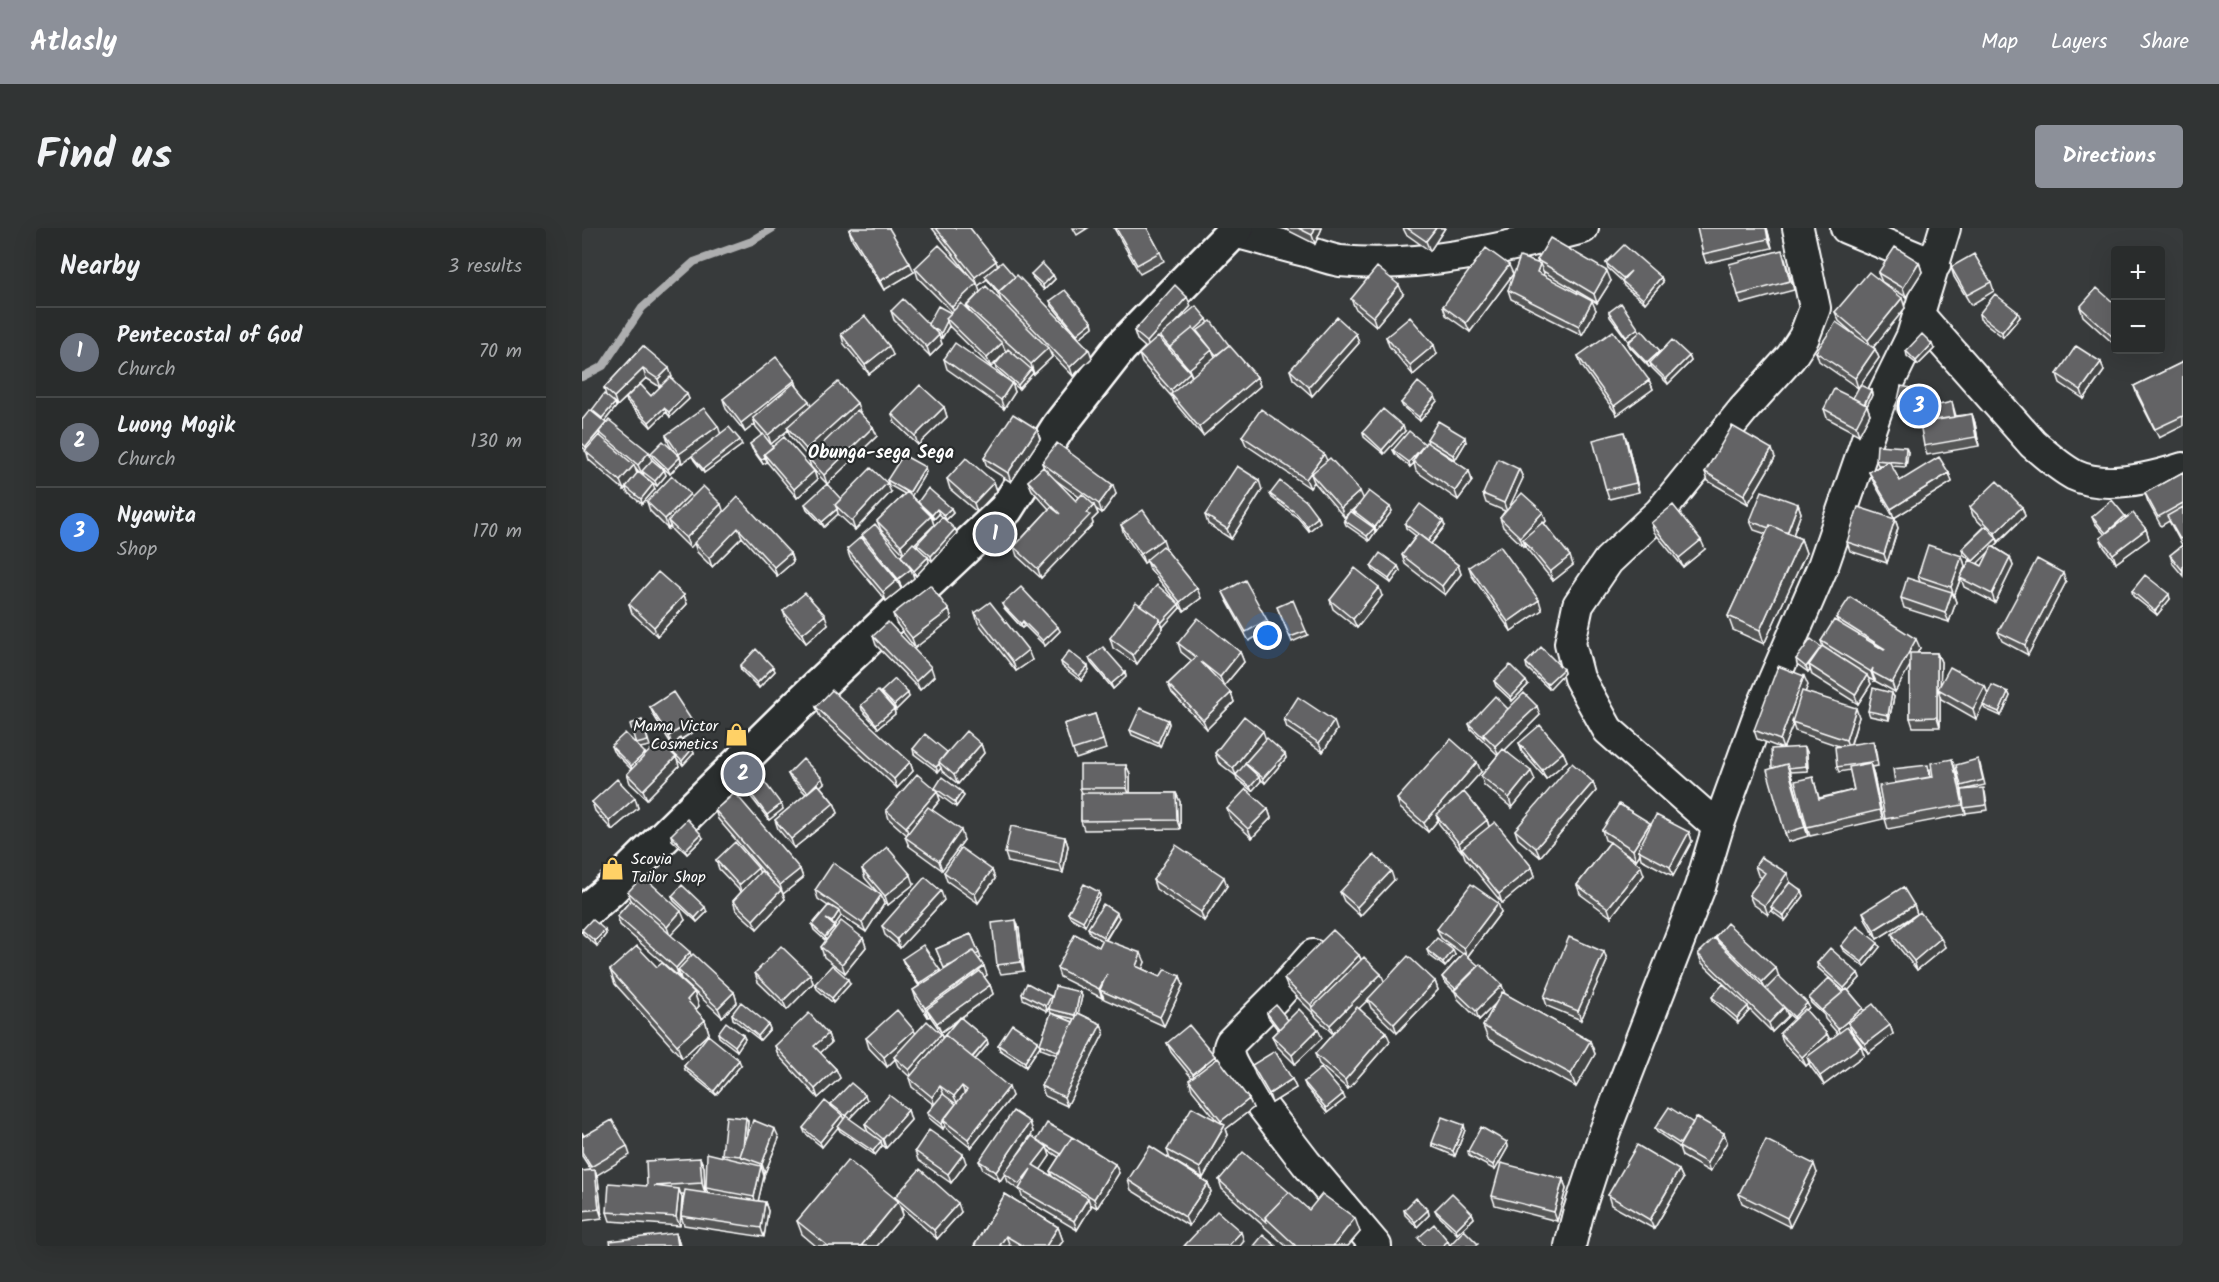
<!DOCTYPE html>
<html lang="en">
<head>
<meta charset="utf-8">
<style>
  body { margin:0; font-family:Kalam,sans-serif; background:#313434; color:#f1f3f6 }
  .controls { position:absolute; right:18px; top:18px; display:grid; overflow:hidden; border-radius:6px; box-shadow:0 6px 24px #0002 }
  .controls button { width:54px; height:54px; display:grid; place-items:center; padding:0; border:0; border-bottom:2px solid #454848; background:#292c2c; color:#f1f3f6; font:30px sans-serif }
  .you { position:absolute; left:686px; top:408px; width:21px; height:21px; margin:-15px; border:4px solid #fff; border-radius:50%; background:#1a73e8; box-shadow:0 0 0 9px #1a73e833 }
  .badge { display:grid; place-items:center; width:39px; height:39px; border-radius:50%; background:#8c9099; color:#fff; font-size:20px; font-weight:700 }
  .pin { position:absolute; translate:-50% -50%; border:3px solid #fff; box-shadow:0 2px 6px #0006 }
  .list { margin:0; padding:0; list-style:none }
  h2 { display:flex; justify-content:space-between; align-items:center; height:78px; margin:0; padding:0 24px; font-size:26px }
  h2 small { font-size:20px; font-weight:400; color:#a5a7a9 }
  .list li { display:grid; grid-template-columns:39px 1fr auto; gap:18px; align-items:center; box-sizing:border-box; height:90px; padding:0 24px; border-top:2px solid #454848 }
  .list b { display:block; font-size:22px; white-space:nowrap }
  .list p { margin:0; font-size:20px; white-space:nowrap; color:#a5a7a9 }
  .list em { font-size:20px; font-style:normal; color:#a5a7a9 }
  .map { position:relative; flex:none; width:1601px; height:1018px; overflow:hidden; border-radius:6px }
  header { display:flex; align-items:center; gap:36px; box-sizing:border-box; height:84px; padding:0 30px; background:#8c9099; color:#fff }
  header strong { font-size:28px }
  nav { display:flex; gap:33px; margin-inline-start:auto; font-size:21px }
  .intro { display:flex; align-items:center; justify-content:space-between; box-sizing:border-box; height:144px; padding:0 36px }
  h1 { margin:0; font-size:42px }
  .button { padding:15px 27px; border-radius:6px; background:#8c9099; color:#fff; font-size:21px; font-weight:700 }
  main { display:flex; gap:36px; padding:0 36px }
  aside { flex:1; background:#292c2c; border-radius:6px; box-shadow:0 6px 24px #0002 }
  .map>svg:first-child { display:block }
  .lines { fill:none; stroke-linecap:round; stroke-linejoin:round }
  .stream { stroke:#adaeaf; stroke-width:8 }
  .street-casing { stroke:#fff; stroke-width:34 }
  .secondary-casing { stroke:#fff; stroke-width:38 }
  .street { stroke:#2a2d2e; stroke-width:30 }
  .secondary { stroke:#2a2d2e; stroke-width:33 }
  .wall { fill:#555657; stroke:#fff; stroke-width:1.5; fill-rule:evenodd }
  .shaded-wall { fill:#454647; stroke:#fff; stroke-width:1.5 }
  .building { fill:#636465; stroke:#fff; stroke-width:1.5 }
  .labels { text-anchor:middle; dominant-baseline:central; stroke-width:4.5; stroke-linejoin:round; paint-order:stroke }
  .poi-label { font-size:16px; fill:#fff; stroke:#2a2d2e; text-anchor:end }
  .neighbourhood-label { font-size:18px; font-weight:bold; fill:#fff; stroke:#2a2d2e }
</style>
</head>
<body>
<header>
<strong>Atlasly</strong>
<nav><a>Map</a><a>Layers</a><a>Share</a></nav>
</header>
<div class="intro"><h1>Find us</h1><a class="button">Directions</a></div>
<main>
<aside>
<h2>Nearby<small>3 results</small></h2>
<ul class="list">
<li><span class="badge" style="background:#6b7280">1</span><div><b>Pentecostal of God</b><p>Church</p></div><em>70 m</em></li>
<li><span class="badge" style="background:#6b7280">2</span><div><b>Luong Mogik</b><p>Church</p></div><em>130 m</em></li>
<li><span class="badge" style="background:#3f7fe0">3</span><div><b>Nyawita</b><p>Shop</p></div><em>170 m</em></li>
</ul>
</aside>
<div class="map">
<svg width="1601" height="1018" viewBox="0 0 1601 1018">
  <rect width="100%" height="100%" fill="#373a3b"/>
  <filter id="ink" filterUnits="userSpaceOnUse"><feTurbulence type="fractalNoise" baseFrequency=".0167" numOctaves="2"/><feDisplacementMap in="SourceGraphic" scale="12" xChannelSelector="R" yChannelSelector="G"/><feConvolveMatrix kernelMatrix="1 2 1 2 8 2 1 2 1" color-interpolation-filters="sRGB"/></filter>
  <g filter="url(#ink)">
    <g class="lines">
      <path class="stream" d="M0,149L21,138L60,80L112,34L170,13L191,0"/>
      <defs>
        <path id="street" d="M1264,0L1353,37
          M652,4C676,10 699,17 723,23C734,26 746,31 758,33C837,41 925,20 1001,0
          M1337,87L1451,216C1464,227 1477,239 1492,247C1523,262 1570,250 1601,240
          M1136,599L1026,502L997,450L988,415L996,377L1026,333L1078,284L1161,182L1209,129L1222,109L1233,80L1216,0
          M731,727L695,768L649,814C643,825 649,835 655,845L724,935L794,1018
          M988,1018L996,986L1023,903L1118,659L1136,599L1177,486L1241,338L1298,173L1330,108L1363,0"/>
        <path id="secondary" d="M0,686L28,662L214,479L424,281L477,198L538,120L655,0"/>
      </defs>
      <use href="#street" class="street-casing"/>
      <use href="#secondary" class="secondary-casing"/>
      <use href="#street" class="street"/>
      <use href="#secondary" class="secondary"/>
    </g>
    <path class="wall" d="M350,0H388L415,38L433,49L510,130L491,148L468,124L470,129L452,146L450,144L451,145L437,161L430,155L433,164L422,181L365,141L362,131L430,155L414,141L413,137L423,124L409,139L367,98L360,110L357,108L360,116L348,128L312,92L309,83L346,96L370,84L336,50L333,40L391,52ZM405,51L417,67L419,73L385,78L387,82L383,78L398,64L395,57L396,58Z
      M491,0H506L495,7Z
      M532,0H565L578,24L582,33L558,46Z
      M702,0H740L733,16L703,1Z
      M821,0H863L848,23L824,6Z
      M1185,0L1190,20L1124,35L1121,26Z
      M267,2L332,44L302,62L270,11Z
      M1203,31L1212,62L1159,76L1156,67Z
      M955,32L1029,53L1015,75L961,43V47L1014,82L1000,107L929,71L926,62L956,35Z
      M1337,34L1340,44L1324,69L1300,54L1323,80L1291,119L1293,121L1297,130L1276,160L1237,133L1234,124L1273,107L1257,93L1253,84L1300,54L1296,45Z
      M1024,35L1079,49L1081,54L1063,75L1042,58L1040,53L1026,40Z
      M1369,39L1409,54L1412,63L1389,77L1372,49Z
      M449,46L471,47L473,51L462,62L451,50Z
      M931,46L888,104L864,87L861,78Z
      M821,66L794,98L773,80L769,71Z
      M468,73L510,94L511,99L497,110L470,78Z
      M1533,76V117L1501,88L1498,79Z
      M609,78L593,95L625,91L626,95L675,149L678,158L621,208L593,175L590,169L560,135L557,126L564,120L555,112L552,103Z
      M1027,84L1056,100L1058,104L1079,124L1107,128L1109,133L1086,156L1070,140L1069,138L1067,139L1048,119L1046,115L1054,108L1046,113L1028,89Z
      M1397,86L1438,89L1421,109L1398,91Z
      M259,106L311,127L287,146L262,116Z
      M774,106L777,115L730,168L711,151L708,142Z
      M804,109L855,126L831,147L807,118Z
      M61,118L90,149L89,150L107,171L88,189L84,184L69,199L45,174L44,170L35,178L34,177V179L22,194L82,242L84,247L75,258L62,248L61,244L60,246L54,241L55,245L73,261L60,276L45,264L44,259L42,262L7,232L4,222L0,219V192L10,184V182L24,168L22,160ZM64,150L78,159L69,168L58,156Z
      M1352,121L1336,137L1325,128L1324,123Z
      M996,128L1067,152L1071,161L1035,187L999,137Z
      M1519,134L1522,143L1502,171L1478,155L1475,146Z
      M1601,134V198L1577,210L1555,167L1552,158Z
      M213,152L215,159L229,178L278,184L277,185L291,199L295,208L245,256L229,239L226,230V229L208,208L206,202L189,216L191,219L232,243L235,252L215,270L185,234L181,236L170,221L168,216L181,207L174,199L173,196L163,204L144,181L141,171Z
      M1289,162L1290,167L1285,178L1288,186L1277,207L1245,190L1242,181L1271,170Z
      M1344,168L1339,191L1316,185L1314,181Z
      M855,173L838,193L821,179L819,175Z
      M1370,174L1374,188L1390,186L1393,195L1397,218L1345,227L1342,218L1352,192Z
      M362,179L365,189L336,217L313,195L310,186Z
      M455,201L458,211L429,254L405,239L402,230Z
      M823,203L802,226L782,209L781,204Z
      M138,206L160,217L122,245L112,232L110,228L113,226L100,235L99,232V234L88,246L71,230L69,225L94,226L87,216L84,207Z
      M660,208L745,233L781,271L808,279L810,283L794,304L792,302L793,304L787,313L764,297L762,292L767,285L762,289L732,254L728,260L664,217ZM776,277L772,283L773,286L769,283Z
      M845,211L884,214L873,232L850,218L887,243L890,253L876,272L834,243L832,235L828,239L813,226L811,222L843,217L846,216Z
      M1045,213L1057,264L1027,271L1024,262Z
      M1326,224L1324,239L1309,238L1318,253L1367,245L1370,254L1312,290L1291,253L1287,244L1299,237H1296L1294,232Z
      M1193,230L1166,276L1126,253L1123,244Z
      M460,235L534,266L520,285L514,281L516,286L510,292L511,296L459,350L435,328L432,319L467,281L450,262L446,253L462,241ZM471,250L497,269L494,273Z
      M343,239L344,244L329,268L337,276L369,280L371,285L364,292L357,286L352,291L349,289L352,297L332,316L336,320L335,316L373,301L375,305L350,333L340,324L347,334L334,348L330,344L332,350L320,360L318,358L319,361L304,373L268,330L265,321L282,312L280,307L319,328L321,325L299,302L295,293L323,266L307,257L305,252Z
      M937,241L941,250L927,279L964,293L962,296L991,337L971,353L944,320L943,316L941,318L921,299L918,290L923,283L904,275L901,266Z
      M1601,244V348L1591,336L1588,327L1600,317L1587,293L1579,298L1566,274L1563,265Z
      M365,251L412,254L415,263L395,284L368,261Z
      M680,262L649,311L626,296L623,287Z
      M309,264L273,302L256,286L242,299L225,281L223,276Z
      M688,266L736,289L738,294L727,303L716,290L690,270Z
      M110,269L142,284L208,325L211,334L195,348L160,309L130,339L115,324L112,315L108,320L90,302L88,298L86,301L68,283L65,274Z
      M1216,276L1219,285L1211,307L1219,311L1224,325L1182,416L1151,402L1146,388L1184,306L1172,302L1168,293Z
      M1388,279H1440L1443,288L1412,319L1428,329L1431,338L1413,375L1382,359L1379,350L1372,368L1374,374L1367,394L1322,380L1319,370L1338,354L1336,348L1380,328L1383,338L1379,348L1388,332L1381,326L1380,321L1402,299L1391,288ZM1408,322L1400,338L1395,335Z
      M1510,289L1544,290L1564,301L1567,311L1534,335L1522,319L1518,310L1523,307L1512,294Z
      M1313,291L1316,300L1305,335L1268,323L1265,314Z
      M1069,295L1123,321L1101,339L1072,304Z
      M823,296L863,298L849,316L876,337L879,346L863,367L823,336L820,327L834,308L824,300Z
      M539,297L584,320H583L619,370L602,383L597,378L598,380L581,399H580L581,400L555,436L531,420L528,410L558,377L594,373L568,341L565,333L562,335L542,306Z
      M789,338H816L818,343L809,355L791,342Z
      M887,339L960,382L929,403L890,348Z
      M1484,354L1446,427L1420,413L1416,404Z
      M1550,363L1588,371L1575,387L1551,368Z
      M641,364L685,392L688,401L667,413L645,373Z
      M102,367L105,376L75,408L50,385L47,376Z
      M800,368L775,400L751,381L748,372Z
      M420,376L478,403L463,418L443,398L440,400L422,380Z
      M695,379L724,403L726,407L710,414Z
      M367,382L370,391L333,420L314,395L311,386Z
      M201,383L246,396L224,415L205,393Z
      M393,385L450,432L434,443L396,395Z
      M1254,390L1338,420L1335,425H1355L1359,434L1358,457L1403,458L1406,467L1426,464L1428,468L1419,488L1403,481L1401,477L1402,474L1394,491L1359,471L1358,468V499H1331L1328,490V437L1313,464L1293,453V452L1292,453L1286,450L1289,456L1276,476L1230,447L1228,441L1226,444L1215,436L1214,431L1241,419L1239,413L1256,394Z
      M291,408L352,448L338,462L294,417Z
      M596,415L658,424L662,434L642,458L649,465L652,474L625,501L590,465L586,456L610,433L599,424Z
      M507,430L543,444L544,449L531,461L509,435Z
      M479,434L507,442L499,453L480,438Z
      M944,435L981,441L982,445L967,461L945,440Z
      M158,438L191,439L193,443L177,460L159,442Z
      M912,453L946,457L930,473L914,458Z
      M1226,457L1223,464L1277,489L1269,516L1293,517L1296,538L1289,539L1291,544L1301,591L1228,608L1225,599L1231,549L1237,570L1272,562L1268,542L1257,544L1255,539L1257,518L1213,503L1211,496L1201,521L1225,524L1226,543L1208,544L1226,608L1206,614L1203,605L1190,541L1201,521L1175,511L1172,502Z
      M299,464L327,469L314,482L301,468Z
      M1312,469L1307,492L1288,488L1286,483Z
      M279,477L312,481L313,486L296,500L280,482Z
      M68,479L114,502L100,511L112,525L101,537L94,531L97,538L65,571L48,555L45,546L49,541L31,523L29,518L55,517L60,492L68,518L58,520L63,527L89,524L88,522L94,515L90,517L72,488Z
      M234,479L328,534L331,543L315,560L238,489Z
      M926,481L958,487L923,522L953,552L930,580L902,557L899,548L916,527L889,501L887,496Z
      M513,486L524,521L494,531L482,496Z
      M702,491L755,502L741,524L705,500Z
      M586,492L587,496L578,519L550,507L548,502Z
      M684,511L703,526L704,530L683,555L678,551L679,553L670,563L655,551L654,548L636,534L633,525Z
      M937,515L981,524L985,533L964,551L940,524Z
      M399,516L402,525L376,556L360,543L359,540L356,544L332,526L331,521L365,524Z
      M1370,531L1377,552L1398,536L1403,557L1380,562L1403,564L1406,582L1384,585L1383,583L1384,586L1306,601L1303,591L1313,555L1348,541L1349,549H1351Z
      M544,537L548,546V565H594L598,574V601L502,602L499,593L500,565L498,560Z
      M899,544L878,567L905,592L907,598L950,639L953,648L920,675L883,630L881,624H880L857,596L856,592L846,604L818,580L815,571Z
      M206,546L242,555L238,558L252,575L256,585L212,620L196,601L193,592L224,566L208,550Z
      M1011,554L1014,563L958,629L936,611L933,602Z
      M161,555L199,576L201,581L187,592L162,560Z
      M353,561L380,564L382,568L374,579L356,566L358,572L350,582L382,612L360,642L327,618L323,609L325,607L307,591L304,582Z
      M53,570L56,580L30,602L13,583L10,574Z
      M645,581H686L689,590L670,610L648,590Z
      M133,582L218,641L221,650L201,666L203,671L175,701L154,682L151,673L159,664L137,641L134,632L178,645L190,654L136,591Z
      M1069,597L1107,604L1110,613L1091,648L1059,631L1058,626L1054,632L1031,617L1062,647L1029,689L998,666L995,657L1028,614L1023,612L1020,602Z
      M89,607L121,610L105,626L90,612Z
      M483,609L486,618L481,645L426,634L423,625Z
      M1173,638L1205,645L1208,654L1220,663L1222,668L1203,693L1191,684L1190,681L1186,687L1171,676L1167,667L1180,650L1176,647Z
      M280,641L332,656L306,677L300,670L302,676L284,704L258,687L259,688L252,698L253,701L281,710L284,719L263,745L242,729L239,719L244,713L232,702L230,697L246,678L236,671L233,662L296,665L283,650Z
      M410,642L413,651L396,675L365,653L362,644Z
      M571,652L645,658L622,693L574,661Z
      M812,652L778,688L762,673L758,664Z
      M46,664L103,692L88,707L109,728L152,764L155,774L140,789L99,751L98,748L97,749L38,697L35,688L49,672Z
      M517,664L518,668L503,698L488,689L486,685Z
      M90,668L125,684L115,694L92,673Z
      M362,672L318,720L303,707L300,698Z
      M1332,677L1335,686L1363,719L1335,742L1313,715L1310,706L1335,686L1295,711L1284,693L1281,684Z
      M919,684L886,728L923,766L1008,813L1013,826L994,859L906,811L901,798L913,776L897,792L876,771L873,764L862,753L860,749L881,726L859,710L855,701Z
      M537,690L524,712L563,734L560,741L578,749L598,748L601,757L582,798L522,771L521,768L520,770L478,749L475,740L517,719L520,713L508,705L506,700Z
      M434,692L437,701L442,743L419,746L415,737Z
      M0,701L23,702L24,706L15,718L1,706Z
      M389,706L399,730L397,731L405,747L402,749L408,757L411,766L379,790L405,812L406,816L393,832L430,868L389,920L365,901L363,897L361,901L347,890L345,885L352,877L330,859L327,850L328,849L316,838L313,831L305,839L287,820L284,810L334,805L359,806L360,810L363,807L377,792L359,804L348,788L346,789L334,771L331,762L337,758L322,736L320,731L359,744L363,742L354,721Z
      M1133,709L1194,740L1196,748L1225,775L1227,779L1224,783L1245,806L1248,812L1256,806L1243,791L1242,787L1229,775L1227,770L1262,763L1236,740L1235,735L1276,745L1278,750L1266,762L1281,780L1282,783L1308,797L1311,806L1286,825L1269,802L1268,803L1279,818L1282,827L1242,857L1228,838L1227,835L1224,838L1201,814L1198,805L1212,791L1204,784L1206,788L1190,804L1167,781V783L1156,795L1132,774L1130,769L1145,759L1120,735L1116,726L1134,712Z
      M1259,718L1298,719L1282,739L1261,722Z
      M845,722L873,727L863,739L847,727Z
      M1022,724L1025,733L999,792L965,778L962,769Z
      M777,727L779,731L799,746L802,754L853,753L856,762L815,805L789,780L786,772L777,780L808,813L766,861L737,836L733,826L751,806L734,789L732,786L706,760L702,751Z
      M75,739L112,764L117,778L113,782L123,792L127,805L100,830L33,756L28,742Z
      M173,745L228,746L231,755L205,782L176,754Z
      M233,756H268L251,775L235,761Z
      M498,764L500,768L496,785L519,796L522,805L485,878L463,868L459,858L475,827L459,821L458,816L469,785L467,781L468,778L465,783L441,771L440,766L470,770ZM471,786L493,791L491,794Z
      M685,785L706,792L740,810L713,836L694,817L690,808L696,802L686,789Z
      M150,786L186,796L188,801L178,812L151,791Z
      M136,805L161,807L163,811L155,823L137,809Z
      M246,806L249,815L238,825L254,841L258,850L236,870L196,827L193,818Z
      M585,815L633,828L634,831L667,871L671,880L644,901L646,907L621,950L590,932L626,955L629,964L607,998L549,962L546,952L588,931L585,922L636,894L610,862L607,852L610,850L589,824Z
      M416,817L458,818L444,839L418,822Z
      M159,837L134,867L103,842L102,838Z
      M670,837L710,851L714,860L690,875L673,846Z
      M722,854L763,871L745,885L724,859Z
      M285,872L267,891L286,904L283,896L326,882L329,892L304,920L300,917V918L293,927L258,903L256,899L258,896L240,919L223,905L221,900L251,880L249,876Z
      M166,894L164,912L197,910L183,945H181L182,948L176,973L183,974L186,983L182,1009L102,997L99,988L102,966H98L100,970L98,998L28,993L25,984L65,958L118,930L122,939L123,965H119L126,966L124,960L140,929V926Z
      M448,894L451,904L433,931L455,912L533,936L537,945L515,980L508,976L509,979L495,1002L441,970L438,963L426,954L423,946L418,953L401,942L397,933ZM466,922L477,929L468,943L470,948L458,942L468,928Z
      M1111,895L1142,905L1145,914L1128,944L1100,928L1097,919L1075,904L1073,900Z
      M882,897L883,902L873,928L851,919L850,915Z
      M0,904L2,908L45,918L48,927L15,947L16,951L20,990L0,993V943L9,942L0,928Z
      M925,914L926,919L913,942L887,928L886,923Z
      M333,923L384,935L369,955L336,932Z
      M1097,942L1101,951L1072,1001L1029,977L1026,967Z
      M1235,945L1208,999L1160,975L1157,966Z
      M981,951L984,961L975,993L913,977L910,968Z
      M637,952L727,982L778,1004L766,1018H704L640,961Z
      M423,966L476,999L481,1013L477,1018H392Z
      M313,969L379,984L355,1011L319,979L321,987L295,1018H234L220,1006L215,993L314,972Z
      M822,982H846L847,987L835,999L823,987Z
      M853,982L890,985L892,990L875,1006L855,986Z"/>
    <path class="shaded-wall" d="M733,0H740L733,16L730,7Z
      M854,0H863L848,23L844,13Z
      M1184,0H1185L1190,20L1186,11Z
      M414,33L417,42L403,48L405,51L396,58L393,49Z
      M1337,34L1340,44L1324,69L1321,60Z
      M328,35L332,44L302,62L298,53Z
      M958,36L962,45L959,53L955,44Z
      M927,37L931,46L888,104L884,95Z
      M1025,43L1029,53L1015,75L1012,66Z
      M471,47L473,51L462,62L461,57Z
      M1079,49L1081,54L1063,75L1061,71Z
      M395,55L398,64L374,88L370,79Z
      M817,57L821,66L794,98L791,89Z
      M605,69L609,78L580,110L578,108L579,111L568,123L565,114Z
      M1320,70L1323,80L1290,121L1286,112Z
      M1010,73L1014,82L1000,107L997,98Z
      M1436,84L1438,89L1421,109L1420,104Z
      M625,91L627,96L615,103L616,105L590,121Z
      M365,93L367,98L360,110L359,105Z
      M510,94L511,99L497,110L495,106Z
      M1056,100L1058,105L1046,113L1044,109Z
      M774,106L777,115L730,168L727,159Z
      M357,107L360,116L348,128L345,119Z
      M420,115L424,124L409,139L405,130Z
      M1350,116L1352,121L1336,137L1334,133Z
      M852,117L855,126L831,147L828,137Z
      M307,118L311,127L287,146L283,137Z
      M466,120L470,129L452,146L449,136Z
      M507,121L510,130L491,148L488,139Z
      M1293,121L1297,130L1276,160L1273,150Z
      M630,122L634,131L611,150L607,141Z
      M1078,123L1080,127L1068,135L1069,138L1067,139L1065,135Z
      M1107,128L1109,133L1086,156L1084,151Z
      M1519,134L1522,143L1502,171L1499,162Z
      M87,140L90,149L79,160L76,151Z
      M61,141L64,150L35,178L32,169Z
      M449,141L451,145L437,161L436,157Z
      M608,144L611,153L591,168L589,162Z
      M675,149L678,158L621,208L617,199Z
      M213,152L216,161L171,190L173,196L163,204L159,195Z
      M1067,152L1071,161L1035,187L1032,178Z
      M430,155L433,164L422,181L419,172Z
      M1289,162L1290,167L1285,178L1288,186L1277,207L1274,198Z
      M1343,163L1344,168L1339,191L1337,186Z
      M105,166L107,171L88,189L87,184Z
      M853,168L855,173L838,193L837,189Z
      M227,173L230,182L205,199L206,202L189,216L186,207Z
      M33,175L34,179L21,195L20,190Z
      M275,175L278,184L228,230L224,221Z
      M362,179L365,189L336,217L333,208Z
      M82,180L84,184L69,199L67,194Z
      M1390,186L1393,195L1397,218L1394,209Z
      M136,198L139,207L100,235L97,226Z
      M821,198L823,203L802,226L800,222Z
      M291,199L295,208L245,256L242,247Z
      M455,201L458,211L429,254L426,245Z
      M17,204L19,209L6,224L4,219Z
      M1042,204L1045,213L1057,264L1054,255Z
      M883,209L884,214L873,232L871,227Z
      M158,212L160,217L122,245L121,241Z
      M843,216L831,233L832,235L828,239L827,234Z
      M1324,219L1326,224L1324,239L1323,235Z
      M1190,221L1193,230L1166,276L1162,267Z
      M67,224L70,233L60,246L56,237Z
      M742,226L746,235L729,246L732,254L728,260L724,251Z
      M98,229L99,234L88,246L86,241Z
      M183,229L185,234L181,236L179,232Z
      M52,237L55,246L42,262L38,253Z
      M343,239L344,244L329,269L327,265Z
      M937,241L941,250L925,284L922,275Z
      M82,242L84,247L75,258L73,253Z
      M232,243L235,252L215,270L212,261Z
      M887,243L890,253L876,272L873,263Z
      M1367,245L1370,254L1312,290L1309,281Z
      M677,252L680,262L649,311L645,301Z
      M412,254L415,263L395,284L392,275Z
      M305,255L309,264L273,302L270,293Z
      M71,256L73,261L60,276L59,271Z
      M531,257L534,266L520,285L517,276Z
      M778,263L782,272L762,289L759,280Z
      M108,266L112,275L86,293L88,298L86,301L83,291Z
      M139,276L142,285L108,320L104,310Z
      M1216,276L1219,285L1208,315L1205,306Z
      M512,277L516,286L510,292L511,296L459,350L456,341Z
      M808,279L810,283L794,304L793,299Z
      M1440,279L1443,288L1416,314L1413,305Z
      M369,280L371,285L364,292L362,287Z
      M255,281L256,286L242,299L240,294Z
      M355,281L357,286L352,291L350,287Z
      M961,284L964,293L944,315L941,311L943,316L941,318L938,309Z
      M349,288L352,297L322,326L319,317Z
      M1543,288L1545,293L1525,309L1524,305Z
      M736,289L738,294L727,303L725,298Z
      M1313,291L1316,300L1305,335L1302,326Z
      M861,293L863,298L847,318L846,313Z
      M156,300L160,309L130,339L127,330Z
      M792,300L793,304L787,313L785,308Z
      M373,301L375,305L350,333L349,328Z
      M1564,301L1567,311L1534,335L1531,326Z
      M1415,310L1417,314L1393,338L1391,333Z
      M581,311L584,320L562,335L559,326Z
      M1219,311L1224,325L1182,416L1178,402Z
      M1119,312L1123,321L1101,339L1097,330Z
      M208,325L211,334L195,348L192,339Z
      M988,328L991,337L971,353L968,344Z
      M1380,328L1383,338L1372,368L1369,359Z
      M346,329L347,334L334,348L332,343Z
      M1428,329L1431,338L1413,375L1410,366Z
      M876,337L879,346L863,367L860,358Z
      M816,338L818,343L809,355L807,351Z
      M329,341L332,350L320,360L316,351Z
      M1481,345L1484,354L1446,427L1443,417Z
      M315,352L319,361L304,373L301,364Z
      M797,359L800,368L775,400L771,391Z
      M615,360L619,370L602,383L598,374Z
      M1370,364L1374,374L1367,394L1363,385Z
      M1587,366L1588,371L1575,387L1573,383Z
      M102,367L105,376L75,408L72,399Z
      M957,372L960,382L929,403L926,394Z
      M597,376L598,380L581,399L579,395Z
      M367,382L370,391L333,420L330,410Z
      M243,387L246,396L224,415L220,406Z
      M578,391L581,400L555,436L551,427Z
      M441,393L443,398L440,400L439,396Z
      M476,399L478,403L463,418L461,413Z
      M1334,411L1338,420L1313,464L1310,455Z
      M1240,419L1227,437L1228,441L1226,444L1224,439Z
      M446,422L450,432L434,443L431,434Z
      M658,424L662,434L642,458L638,449Z
      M1355,425L1359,434L1358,463L1356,461L1358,468V499L1355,489Z
      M506,438L507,442L499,453L497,448Z
      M191,439L193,443L177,460L175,455Z
      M349,439L352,448L338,462L334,453Z
      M1291,440L1290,444L1293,452L1292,453L1289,444Z
      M981,441L982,445L967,461L965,456Z
      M543,444L544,449L531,461L529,456Z
      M1285,447L1289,456L1276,476L1273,467Z
      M1222,448L1226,457L1211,495L1210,494L1211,496L1201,521L1198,512Z
      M944,453L946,457L930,473L929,469Z
      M1403,458L1406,467L1394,491L1391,481Z
      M1426,464L1428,468L1419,488L1417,484Z
      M326,465L327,469L314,482L312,477Z
      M649,465L652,474L625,501L621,492Z
      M1310,465L1312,469L1307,492L1306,487Z
      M955,478L958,487L917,528L913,518Z
      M1274,480L1277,489L1267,521L1264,512Z
      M312,481L313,486L296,500L294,496Z
      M586,492L587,496L578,519L576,514Z
      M110,493L114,502L90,517L87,508Z
      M752,493L755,502L741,524L737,515Z
      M681,503L684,512L663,535L664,537L654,547L651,540Z
      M399,516L402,525L376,556L372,547Z
      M1223,519L1225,524L1226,543L1224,538Z
      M110,521L112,525L101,537L100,533Z
      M981,524L985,533L964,551L960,542Z
      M63,525L64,530L50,543L49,538Z
      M703,526L704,530L683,555L681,550Z
      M94,529L97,538L65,571L61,562Z
      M328,534L331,543L315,560L312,551Z
      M895,534L899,544L857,591L854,587L856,592L846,604L842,595Z
      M1288,535L1291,544L1301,591L1298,582Z
      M357,536L359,540L356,544L354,539Z
      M1205,536L1209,546L1226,608L1223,599Z
      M544,537L548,546V569L545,560Z
      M949,543L953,552L930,580L927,570Z
      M1374,544L1378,553L1384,586L1381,577Z
      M677,549L679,553L670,563L668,559Z
      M240,550L242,555L227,569L226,564Z
      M1011,554L1014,563L958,629L954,620Z
      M355,563L358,572L327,608L324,599Z
      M380,564L382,568L374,579L373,574Z
      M594,565L598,574V601L595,592Z
      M53,570L56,580L30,602L27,593Z
      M252,575L256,585L212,620L209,611Z
      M199,576L201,581L187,592L185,587Z
      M686,581L689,590L670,610L666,601Z
      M905,592L908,602L880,620V624L877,615Z
      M1068,595L1072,604L1056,622L1058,626L1054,632L1051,622Z
      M379,602L382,612L360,642L357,633Z
      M1107,604L1110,613L1091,648L1088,639Z
      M119,606L121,610L105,626L103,622Z
      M483,609L486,618L481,645L478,636Z
      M1059,638L1062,647L1029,689L1026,680Z
      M950,639L953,648L920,675L917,666Z
      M176,640L179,649L160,666L157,657Z
      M218,641L221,650L201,666L198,657Z
      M410,642L413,651L396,675L393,666Z
      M809,643L812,652L778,688L775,679Z
      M1205,645L1208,654L1189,679L1190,681L1186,687L1183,678Z
      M329,647L332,656L306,677L303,668Z
      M642,649L645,658L622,693L619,684Z
      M199,662L203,671L175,701L171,692Z
      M359,663L362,672L318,720L315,711Z
      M1220,663L1222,668L1203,693L1202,688Z
      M517,664L518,668L503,698L501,693Z
      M299,667L302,676L284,704L280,695Z
      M916,675L919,684L885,729L882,720Z
      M1332,677L1335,686L1295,711L1292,702Z
      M123,679L125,684L115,694L113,690Z
      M99,683L103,692L88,708L85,699Z
      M257,683L259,688L252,698L254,703L245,714L243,709L252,699L250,694Z
      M535,685L537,690L522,714L521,709Z
      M434,692L437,701L442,743L439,734Z
      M23,702L24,706L15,718L13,713Z
      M281,710L284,719L263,745L260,736Z
      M1359,710L1363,719L1335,742L1332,733Z
      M1296,715L1298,719L1282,739L1280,734Z
      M871,722L873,727L863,739L861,735Z
      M108,724L111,734L96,742L98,748L97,749L94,740Z
      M1022,724L1025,733L999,792L996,783Z
      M559,725L563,734L558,748L554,738Z
      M777,727L781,737L730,780L732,786L729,777Z
      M402,738L405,747L349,787L345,781L348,788L346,789L343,780Z
      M1194,740L1197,749L1184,763L1180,754Z
      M358,742L360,747L339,761L337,756Z
      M1276,745L1278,750L1264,765L1262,760Z
      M228,746L231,755L205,782L201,773Z
      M525,746L518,762L521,768L520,770L517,761Z
      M799,746L803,755L751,806L748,797Z
      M598,748L601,757L582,798L578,789Z
      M266,751L268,756L251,775L250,770Z
      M853,753L856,762L815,805L812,796Z
      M408,757L411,766L359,804L355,795Z
      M920,757L923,766L897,792L894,783Z
      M112,764L117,778L110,786L105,772Z
      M152,764L155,774L140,789L136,780Z
      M498,764L500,768L495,791L493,787Z
      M469,768L471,772L465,783L464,778Z
      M1225,775L1227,779L1214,793L1212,789Z
      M1166,778L1167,783L1156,795L1155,790Z
      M1202,779L1206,788L1190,804L1187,795Z
      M1281,780L1285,789L1266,795L1269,802L1259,810L1256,801Z
      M123,792L127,805L100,830L95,817Z
      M186,796L188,801L178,812L176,808Z
      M519,796L522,805L485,878L482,869Z
      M1308,797L1311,806L1286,825L1283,816Z
      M736,801L740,810L713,836L710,827Z
      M332,802L336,811L312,829L313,831L305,839L302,829Z
      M804,804L808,813L766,861L763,852Z
      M246,806L249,815L236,827L232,818Z
      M359,806L362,816L330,851L327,842Z
      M1245,806L1249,815L1225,829L1227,835L1224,838L1220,829Z
      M161,807L163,811L155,823L153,818Z
      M405,812L406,816L391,834L390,830Z
      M456,813L458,818L444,839L443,834Z
      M1008,813L1013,826L994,859L989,846Z
      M1279,818L1282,827L1242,857L1238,848Z
      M633,828L636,837L614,855L611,846Z
      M157,832L159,837L134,867L132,863Z
      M254,841L258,850L236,870L233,861Z
      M710,851L714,860L690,875L687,866Z
      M358,858L362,867L353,878L350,869Z
      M380,858L383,867L376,877L372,868Z
      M427,859L430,868L389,920L386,911Z
      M761,866L763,871L745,885L744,880Z
      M283,867L285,872L265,893L264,888Z
      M667,871L671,880L644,901L646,907L621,950L618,940L642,899L639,893Z
      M326,882L329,892L304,920L301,911Z
      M260,887L262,892L240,919L238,914Z
      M164,890L166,894L162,930L160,929Z
      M362,893L363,897L361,901L359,896Z
      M448,894L451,904L418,953L414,944Z
      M882,897L883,902L873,928L871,923Z
      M193,901L197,910L183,945L180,936Z
      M1142,905L1145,914L1128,944L1125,935Z
      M299,913L300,918L293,927L291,923Z
      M925,914L926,919L913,942L911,937Z
      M465,919L468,928L455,947L451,937Z
      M381,926L384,935L369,955L366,946Z
      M118,930L122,939L123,965L120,955Z
      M533,936L537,945L515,980L512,971Z
      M1232,936L1235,945L1208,999L1205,990Z
      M179,938L182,948L175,978L172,969Z
      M13,942L16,951L20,990L17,981Z
      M1097,942L1101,951L1072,1001L1068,992Z
      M981,951L984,961L975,993L972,984Z
      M626,955L629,964L607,998L603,989Z
      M97,961L100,970L98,998L94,989Z
      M506,970L509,979L495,1002L492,993Z
      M316,973L321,987L295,1018H279Z
      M183,974L186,983L182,1009L179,1000Z
      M376,975L379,984L355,1011L352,1002Z
      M846,982L847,987L835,999L833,994Z
      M890,985L892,990L875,1006L874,1001Z
      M773,990L778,1004L766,1018H751Z
      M476,999L481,1013L477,1018H464Z
      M659,1004L662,1013L658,1018H646Z
      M94,1005L97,1014L98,1018H96Z
      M424,1008L428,1018H419L418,1017Z
      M866,1013L868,1018H860Z"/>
    <path class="building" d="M270,0H307L328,35L298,53L267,2Z
      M354,0H388L414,33L393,49Z
      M534,0H565L578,24L555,37Z
      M716,0H733L730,7Z
      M825,0H854L844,13Z
      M1115,0H1184L1186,11L1121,26Z
      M968,10L1025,43L1012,66L955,32Z
      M357,17L395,55L370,79L333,40Z
      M1042,17L1079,49L1061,71L1040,53L1049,43L1041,50L1024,35Z
      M1313,19L1337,34L1321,60L1296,45Z
      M904,20L927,37L884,95L861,78Z
      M1200,22L1208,53L1156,67L1147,36Z
      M1392,26L1409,54L1385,67L1369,39Z
      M938,29L958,36L955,44L1010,73L997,98L926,62Z
      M420,34L433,49L417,64L403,48Z
      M460,35L471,47L461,57L449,46Z
      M795,39L817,57L791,89L769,71Z
      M1287,44L1320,70L1286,112L1253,84Z
      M435,47L507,121L488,139L416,64Z
      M593,57L605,69L565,114L552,103Z
      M404,58L466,120L449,136L385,78Z
      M1515,60L1533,76V111L1498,79Z
      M483,62L510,94L495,106L468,73Z
      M1413,66L1436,84L1420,104L1397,86Z
      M321,71L357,107L345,119L309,83Z
      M379,75L420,115L405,130L364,90Z
      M1039,75L1056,100L1044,109L1027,84Z
      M356,78L369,85L364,90L365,93L359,105L349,99L346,96Z
      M614,78L625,91L613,102L611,100L588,119L589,121L578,108Z
      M283,88L307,118L283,137L259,106Z
      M755,89L774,106L727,159L708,142Z
      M828,89L852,117L828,137L804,109Z
      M629,93L647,117L634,127L615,103Z
      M1254,94L1293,121L1273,150L1234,124Z
      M611,100L630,122L607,141L588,119Z
      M1060,102L1078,123L1065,135L1046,115Z
      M1031,103L1067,152L1032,178L996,128Z
      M1340,106L1350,116L1334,133L1324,123Z
      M576,109L608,144L589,162L557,126Z
      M1090,112L1107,128L1084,151L1068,135Z
      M373,115L430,155L419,172L362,131Z
      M647,117L675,149L617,199L589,166Z
      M61,118L87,140L76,151L61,141L32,169L22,160Z
      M1494,118L1519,134L1499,162L1475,146Z
      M426,121L449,141L436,157L413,137Z
      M194,129L213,152L159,195L141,171Z
      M1601,134V188L1573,201L1552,158Z
      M88,149L105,166L87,184L82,180L67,194L44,170L58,156L69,168Z
      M256,154L275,175L224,221L205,199Z
      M836,154L853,168L837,189L819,175Z
      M212,155L227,173L186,207L171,190Z
      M338,157L362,179L333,208L310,186Z
      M1278,157L1289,162L1282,176L1271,170Z
      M1319,158L1343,163L1337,186L1314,181Z
      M1252,161L1285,177L1274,198L1242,181Z
      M22,166L33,175L20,190L10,182Z
      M1370,174L1373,189L1352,192L1348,179Z
      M122,180L136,198L97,226L84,207Z
      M679,181L742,226L724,251L660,208Z
      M801,181L821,198L800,222L781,204Z
      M8,182L24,195L4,219L0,215V192Z
      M275,182L291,199L242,247L226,230Z
      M431,186L455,201L426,245L402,230Z
      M1390,186L1394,209L1342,218L1338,195Z
      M27,192L67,224L56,237L17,204Z
      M856,193L883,209L871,227L845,211Z
      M1150,198L1190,221L1162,267L1123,244Z
      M147,199L158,212L121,241L110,228Z
      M827,203L843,216L827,234L811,222Z
      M1042,204L1054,255L1024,262L1011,212Z
      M181,206L191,219L182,226L183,229L179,232L168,216Z
      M17,207L52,237L38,253L3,223Z
      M202,209L232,243L212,261L182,226Z
      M81,213L98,229L86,241L69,225Z
      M844,214L887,243L873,263L831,233Z
      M475,215L531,257L517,276L460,235Z
      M1295,217L1324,219L1323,235L1294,232Z
      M321,227L343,239L327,265L305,252Z
      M1357,229L1367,245L1309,281L1287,244L1307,233L1318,253Z
      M384,230L412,254L392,275L365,251Z
      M748,230L778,263L759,280L729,246Z
      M916,231L937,241L922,275L901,266Z
      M70,232L82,242L73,253L60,243Z
      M655,238L677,252L645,301L623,287Z
      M461,239L494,273L500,266L512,277L505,285L508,287L456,341L432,319L469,279L478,286L446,253Z
      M289,240L305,255L270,293L253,277Z
      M56,244L71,256L59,271L44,259Z
      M1601,244V275L1576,289L1563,265Z
      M90,248L108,266L83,291L65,274Z
      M698,253L724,273L736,289L725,298L714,285L688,266Z
      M1415,253L1440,279L1413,305L1388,279Z
      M245,256L259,271L253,277L255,281L240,294L223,276Z
      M121,258L139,276L104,310L86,293Z
      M346,260L369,280L362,287L355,281L350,287L336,274Z
      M787,263L808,279L793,299L772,283Z
      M1180,263L1216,276L1205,305L1188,297L1187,300L1168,293Z
      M325,264L349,288L319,317L295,293Z
      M940,265L961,284L938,309L918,290Z
      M156,269L208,325L192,339L156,300L127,330L112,315Z
      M1530,272L1543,288L1524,305L1510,289Z
      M838,276L861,293L846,313L823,296Z
      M1091,277L1119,312L1097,330L1069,295Z
      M1276,279L1313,291L1302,326L1265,314Z
      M1601,279V309L1598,311L1585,288Z
      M561,282L581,311L559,326L539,297Z
      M768,283L792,300L785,308L762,292Z
      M1551,285L1564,301L1531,326L1518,310Z
      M360,289L373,301L349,328L335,316Z
      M961,294L988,328L968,344L941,311Z
      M293,296L329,341L316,351L280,307Z
      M1188,297L1219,311L1178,402L1146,388Z
      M1404,298L1415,310L1391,333L1380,321Z
      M836,306L876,337L860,358L820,327Z
      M279,309L315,352L301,364L265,321Z
      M331,315L346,329L332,343L319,328Z
      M1346,317L1380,328L1369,359L1336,348Z
      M1601,317V343L1588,327Z
      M581,318L615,360L598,374L564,332Z
      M918,318L957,372L926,394L887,339Z
      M1410,318L1428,329L1410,366L1378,350L1388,332L1400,338Z
      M798,325L816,338L807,351L789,338Z
      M1455,331L1481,345L1443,417L1416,404Z
      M773,340L797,359L771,391L748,372Z
      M76,344L102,367L72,399L47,376Z
      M1563,347L1587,366L1573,383L1550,363Z
      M1325,350L1370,364L1363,385L1319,370Z
      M663,352L685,392L664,404L641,364Z
      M348,357L367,382L330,410L311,386Z
      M575,357L597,376L579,395L578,391L558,377Z
      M439,359L476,399L461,413L441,393L439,396L420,376Z
      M223,365L243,387L220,406L201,383Z
      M1268,369L1334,411L1310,455L1290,444L1291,440L1289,444L1239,413L1252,392L1302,422L1303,421L1254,390Z
      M711,372L724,403L708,409L695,379Z
      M408,374L446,422L431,434L393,385Z
      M554,374L578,391L551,427L528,410Z
      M616,390L658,424L638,449L619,434L649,465L621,492L586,456L614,429L596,415Z
      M306,394L349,439L334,453L291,408Z
      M1229,411L1239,419L1224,439L1214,431Z
      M1240,418L1285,447L1273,467L1227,437Z
      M521,419L543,444L529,456L507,430Z
      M959,419L981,441L965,456L944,435Z
      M174,421L191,439L175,455L158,438Z
      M487,423L506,438L497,448L479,434Z
      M1328,425H1355V489L1328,490Z
      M928,437L944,453L929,469L912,453Z
      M1196,438L1222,448L1198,512L1172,502Z
      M1368,439L1403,458L1391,481L1356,461Z
      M313,451L326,465L312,477L299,464Z
      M1410,457L1426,464L1417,484L1401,477Z
      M1291,460L1310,465L1306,487L1286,483Z
      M250,462L328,534L312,551L234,479Z
      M296,463L312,481L294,496L279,477Z
      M1220,463L1274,480L1264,512L1210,494Z
      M91,464L110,493L87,508L68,479Z
      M942,465L955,478L913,518L901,506Z
      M913,468L926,481L901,506L902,510L887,496Z
      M716,469L752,493L737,515L702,491Z
      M558,480L586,492L576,514L548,502Z
      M513,486L521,512L490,522L482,496Z
      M662,488L681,503L651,540L633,525Z
      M60,492L66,513L54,516L48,496Z
      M958,497L981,524L960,542L937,515Z
      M384,503L399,516L372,547L357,534Z
      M43,505L63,525L49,538L29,518Z
      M343,506L365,524L357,534V536L354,539L331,521Z
      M98,510L110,521L100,533L88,522Z
      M685,510L703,526L681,550L663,535Z
      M869,511L895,534L842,595L815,571Z
      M77,513L94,529L61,562L45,546Z
      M1291,513L1295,533L1255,539L1253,519Z
      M1223,519L1224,538L1206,540L1205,536L1190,540L1189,521Z
      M921,521L949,543L927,570L899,548Z
      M221,531L240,550L226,564L206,546Z
      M1370,531L1373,544H1374L1381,577L1303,591L1297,558L1351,549L1349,535Z
      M1396,531L1401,552L1379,558L1374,537Z
      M990,535L1011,554L954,620L933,602Z
      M1288,535L1298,582L1225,599L1213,553L1231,549L1237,571L1272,562L1267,539Z
      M663,536L677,549L668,559L654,547Z
      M1205,536L1223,599L1203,605L1185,542Z
      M498,537H544L545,560H498Z
      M1346,537L1348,549L1313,555L1311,541Z
      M175,544L199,576L185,587L161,555Z
      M335,546L355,563L324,599L304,582Z
      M360,549L380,564L373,574L353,560Z
      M35,551L53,570L27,593L10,574Z
      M236,556L252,575L209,611L193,592Z
      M1402,560L1404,577L1382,580L1380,562Z
      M664,561L686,581L666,601L645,581Z
      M882,564L905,592L877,615L854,587Z
      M153,565L218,641L198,657L133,582Z
      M499,565H594L595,592L499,593Z
      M1037,576L1068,595L1051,622L1020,602Z
      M346,579L379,602L357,633L323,609Z
      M1074,587L1107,604L1088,639L1056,622Z
      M105,591L119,606L103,622L89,607Z
      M913,594L950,639L917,666L880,620Z
      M429,598L483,609L478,636L423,625Z
      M153,614L176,640L157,657L134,632Z
      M1028,614L1059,638L1026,680L995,657Z
      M594,617L642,649L619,684L571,652Z
      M305,619L329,647L303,668L280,641Z
      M379,620L410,642L393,666L362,644Z
      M792,627L809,643L775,679L758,664Z
      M1179,629L1205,645L1183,678L1167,667L1183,645L1173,638Z
      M251,635L299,667L280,695L233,662Z
      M179,643L199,662L171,692L151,673Z
      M61,648L99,683L85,699L46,664Z
      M343,649L359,663L315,711L300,698Z
      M1208,654L1220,663L1202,688L1189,679Z
      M502,656L517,664L501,693L486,685Z
      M889,656L916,675L882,720L855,701Z
      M100,657L123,679L113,690L90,668Z
      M1321,659L1332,677L1292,702L1281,684Z
      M49,672L108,724L94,740L35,688Z
      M521,676L535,685L521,709L506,700Z
      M247,677L257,683L250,694L244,691L252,698L243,709L230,697Z
      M1338,684L1359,710L1332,733L1310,706Z
      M10,691L23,702L13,713L0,702Z
      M434,692L439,734L415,737L410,695Z
      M259,693L281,710L260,736L239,719Z
      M1145,695L1194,740L1180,754L1133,709Z
      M1275,698L1296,715L1280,734L1259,718Z
      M751,702L777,727L729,777L702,751Z
      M389,706L397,725L394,727L391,723L371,736L362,740L354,721Z
      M493,706L517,719L521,711L559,725L554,738L578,749L583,741L598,748L578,789L518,762L525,746L517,761L475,740Z
      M987,709L1022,724L996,783L962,769Z
      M855,710L871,722L861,735L845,722Z
      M1132,710L1202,779L1187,795L1116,726Z
      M341,717L358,742L337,756L320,731Z
      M55,718L75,739L80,735L112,764L105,772L123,792L95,817L28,742Z
      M199,718L228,746L201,773L173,745Z
      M1248,720L1276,745L1262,760L1235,735Z
      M391,723L402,738L343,780L331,762Z
      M882,725L897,738L874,761L860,749Z
      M111,726L152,764L136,780L96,742Z
      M826,728L853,753L812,796L786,771Z
      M782,729L799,746L748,797L730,780Z
      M898,736L920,757L894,783L872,762Z
      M250,737L266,751L250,770L233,756Z
      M398,743L408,757L355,795L345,781Z
      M1197,748L1225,775L1212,789L1184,761Z
      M1247,750L1261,764L1240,782L1241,784L1227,770Z
      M445,755L469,768L464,778L440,766Z
      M1141,756L1166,778L1155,790L1130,769Z
      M473,758L498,764L493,787L467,781Z
      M1265,761L1281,780L1256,801L1240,782Z
      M920,764L1008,813L989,846L901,798Z
      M159,774L186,796L176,808L150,786Z
      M1291,776L1308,797L1283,816L1266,795Z
      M694,777L706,792L697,801L685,785Z
      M775,779L804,804L763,852L733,826Z
      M717,781L736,801L710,827L690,808Z
      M1223,781L1245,806L1220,829L1198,805Z
      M315,782L332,802L302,829L284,810Z
      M227,785L246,806L232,818L254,841L233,861L193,818Z
      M469,785L491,794L477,824L458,816Z
      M496,785L519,796L482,869L459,858Z
      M378,789L405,812L390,829L363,807Z
      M345,793L359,806L327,842L312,829Z
      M144,794L161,807L153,818L136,805Z
      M430,796L456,813L443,834L416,817Z
      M607,797L633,828L611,846L585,815Z
      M1265,799L1279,818L1238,848L1225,829Z
      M126,807L157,832L132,863L102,838Z
      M363,807L427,859L386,911L361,892L385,862L380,858L372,868L358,858L350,869L327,850Z
      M693,823L710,851L687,866L670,837Z
      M636,830L667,871L639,893L607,852Z
      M739,840L761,866L744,880L722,854Z
      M269,855L283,867L264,888L249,876Z
      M361,866L374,876L359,896L345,885Z
      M307,867L326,882L301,911L283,896Z
      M243,873L260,887L238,914L221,900Z
      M610,879L643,897L618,940L585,922Z
      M1087,879L1111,895L1098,916L1073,900Z
      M431,883L448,894L414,944L397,933Z
      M144,888L164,890L161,919L158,928L140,926Z
      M264,888L299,913L291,923L256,899Z
      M860,889L882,897L871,923L850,915Z
      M1114,889L1142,905L1125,935L1097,919Z
      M30,892L45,918L9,939L0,924V909Z
      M171,892L193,901L180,936L158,928Z
      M465,895L490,909L479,926L455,912Z
      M899,899L925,914L911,937L886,923Z
      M347,902L381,926L366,946L333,923Z
      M450,908L465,919L451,937L506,970L492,993L437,961L449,941L437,956L422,945Z
      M490,909L533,936L512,971L468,943Z
      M1184,912L1232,936L1205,990L1157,966Z
      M1055,917L1097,942L1068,992L1026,967Z
      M568,918L626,955L603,989L546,952Z
      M661,924L707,964L683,989L684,994L637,952Z
      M125,925L179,938L172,969L124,960Z
      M118,930L120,955L72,958L97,961L94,989L25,984L27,955L65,958L64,933Z
      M266,932L316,973L279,1018H246L215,993Z
      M919,935L981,951L972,984L910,968Z
      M338,941L376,975L352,1002L313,969Z
      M13,942L17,981L0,983V943Z
      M103,962L183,974L179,1000L99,988Z
      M707,964L727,982L740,966L773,990L751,1018H714L683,989Z
      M870,965L890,985L874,1001L853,982Z
      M423,966L476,999L464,1018H441L424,1008L418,1017L420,1018H392Z
      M834,970L846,982L833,994L822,982Z
      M635,983L659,1004L646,1018H602Z
      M852,996L866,1013L860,1018H843L836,1010Z
      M882,1002L896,1016L893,1018H867Z
      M94,1005L96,1018H29L28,1013Z
      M681,1007L694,1018H672Z"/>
  </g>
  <defs>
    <symbol id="shop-bare" viewBox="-9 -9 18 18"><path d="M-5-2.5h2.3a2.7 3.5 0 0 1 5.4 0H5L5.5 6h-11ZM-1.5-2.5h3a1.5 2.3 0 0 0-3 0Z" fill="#ffd166" stroke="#2a2d2e" stroke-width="2.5" paint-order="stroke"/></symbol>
  </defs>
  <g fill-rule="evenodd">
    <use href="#shop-bare" x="138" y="490" width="33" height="33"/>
    <use href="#shop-bare" x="14" y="624" width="33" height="33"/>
  </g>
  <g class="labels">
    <g class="poi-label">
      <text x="136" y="498">Mama Victor<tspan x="136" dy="18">Cosmetics</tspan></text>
      <text x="49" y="631" text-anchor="start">Scovia<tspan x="49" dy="18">Tailor Shop</tspan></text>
    </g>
    <g class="neighbourhood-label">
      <text x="299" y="225">Obunga-sega Sega</text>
    </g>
  </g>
</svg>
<div class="controls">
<button>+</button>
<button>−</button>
</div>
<div class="you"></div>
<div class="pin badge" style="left:413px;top:306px;background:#6b7280">1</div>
<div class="pin badge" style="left:161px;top:546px;background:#6b7280">2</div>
<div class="pin badge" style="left:1337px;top:178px;background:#3f7fe0">3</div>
</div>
</main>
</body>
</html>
